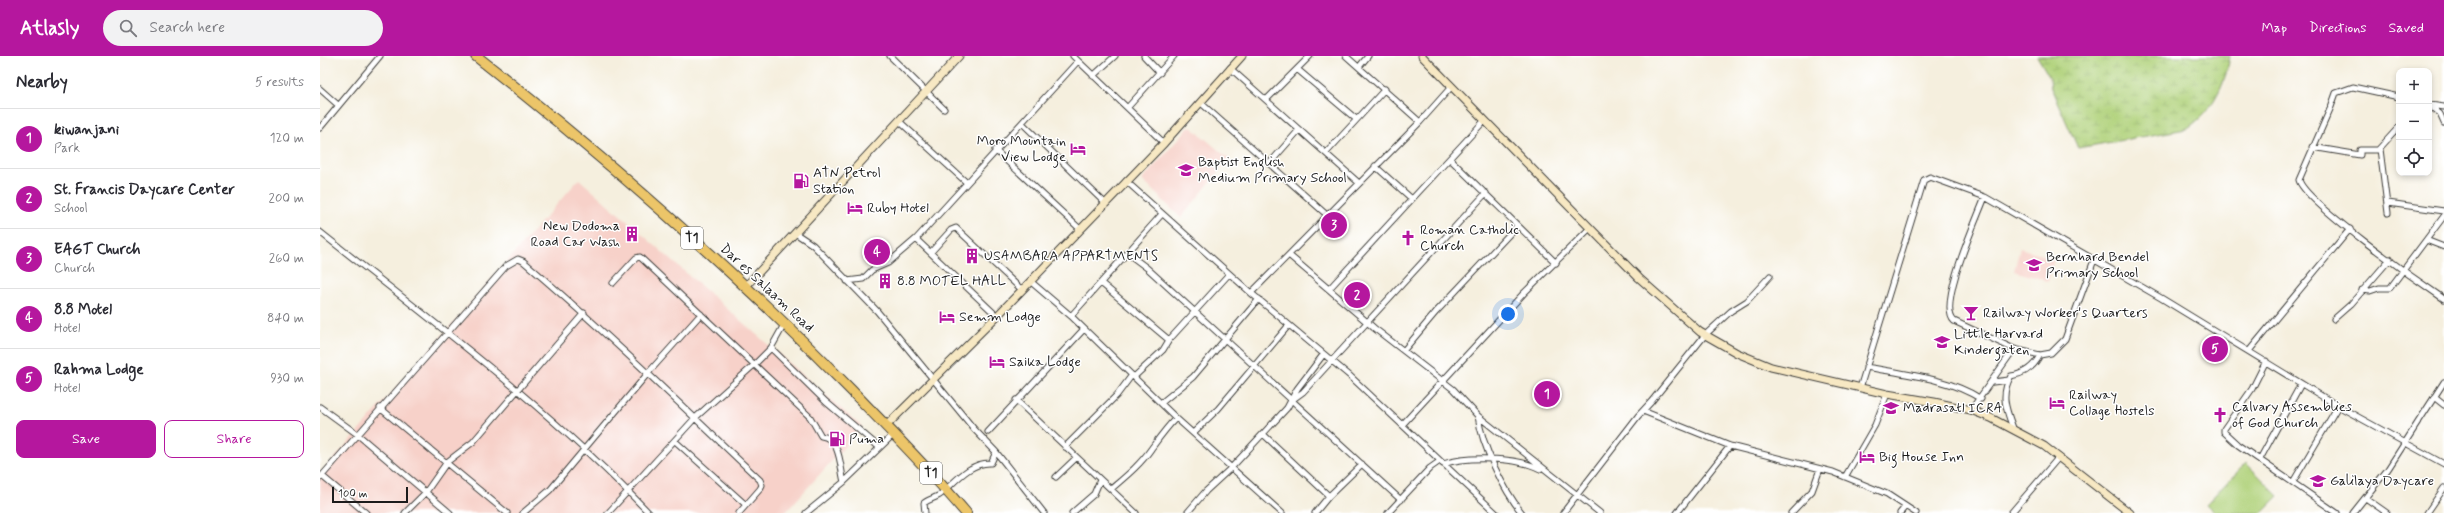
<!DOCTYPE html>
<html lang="en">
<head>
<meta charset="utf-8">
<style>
  body { margin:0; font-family:Mynerve,sans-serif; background:#f2f2f3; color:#2b2b33 }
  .controls { position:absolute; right:12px; top:12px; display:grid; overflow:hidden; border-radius:8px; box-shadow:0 2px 6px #0003 }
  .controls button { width:36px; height:36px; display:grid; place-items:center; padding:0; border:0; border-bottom:1px solid #e1e1e2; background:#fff; color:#2b2b33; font:20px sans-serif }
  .scale { position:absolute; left:12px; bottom:10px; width:76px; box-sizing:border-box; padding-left:4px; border:2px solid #1c1c1c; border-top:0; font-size:11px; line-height:14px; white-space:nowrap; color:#1c1c1c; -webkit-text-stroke:3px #fff; paint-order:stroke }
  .you { position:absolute; left:1188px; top:258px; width:14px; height:14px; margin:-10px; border:3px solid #fff; border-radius:50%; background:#1a73e8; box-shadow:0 0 0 6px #1a73e833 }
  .badge { display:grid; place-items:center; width:26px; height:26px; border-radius:50%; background:#b5179e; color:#fff; font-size:13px; font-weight:700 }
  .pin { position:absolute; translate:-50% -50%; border:2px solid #fff; box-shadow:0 1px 4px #0006 }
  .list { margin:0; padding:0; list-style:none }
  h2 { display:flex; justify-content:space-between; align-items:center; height:52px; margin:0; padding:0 16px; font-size:17px }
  h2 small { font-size:13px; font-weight:400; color:#7c7c81 }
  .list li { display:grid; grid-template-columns:26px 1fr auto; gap:12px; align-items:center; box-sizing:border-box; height:60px; padding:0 16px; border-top:1px solid #e1e1e2 }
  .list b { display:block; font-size:15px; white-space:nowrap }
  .list p { margin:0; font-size:13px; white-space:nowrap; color:#7c7c81 }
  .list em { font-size:13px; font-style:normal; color:#7c7c81 }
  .actions { display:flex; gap:8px; padding:12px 16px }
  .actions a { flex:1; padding:9px 0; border:1px solid #b5179e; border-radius:8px; text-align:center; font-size:14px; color:#b5179e }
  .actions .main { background:#b5179e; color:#fff }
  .icon { flex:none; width:22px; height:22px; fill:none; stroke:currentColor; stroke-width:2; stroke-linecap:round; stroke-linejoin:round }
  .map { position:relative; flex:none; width:2124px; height:457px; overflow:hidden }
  header { display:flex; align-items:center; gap:24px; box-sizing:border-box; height:56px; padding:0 20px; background:#b5179e; color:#fff }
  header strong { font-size:19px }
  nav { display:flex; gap:22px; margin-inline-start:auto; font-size:14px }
  .search { width:280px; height:36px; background:#f2f2f3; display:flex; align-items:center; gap:10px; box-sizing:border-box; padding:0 14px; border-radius:22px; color:#7c7c81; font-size:15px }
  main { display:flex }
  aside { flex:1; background:#fff }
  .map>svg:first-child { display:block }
  .built { fill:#f7d1c9 }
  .wetland { fill:url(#wetland-marsh); stroke:#66774b }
  .pitch { fill:#b0d27a; stroke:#66774b }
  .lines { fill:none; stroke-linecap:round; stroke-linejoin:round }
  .street-casing { stroke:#3d3c39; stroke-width:7 }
  .secondary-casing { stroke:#3d3c39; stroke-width:9 }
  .highway-casing { stroke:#3d3c39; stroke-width:12 }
  .street { stroke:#fff; stroke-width:5 }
  .secondary { stroke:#f7e8c3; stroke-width:7 }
  .highway { stroke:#ecc569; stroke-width:10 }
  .labels { text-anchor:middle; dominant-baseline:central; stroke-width:3; stroke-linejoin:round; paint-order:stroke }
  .shield { fill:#fff; stroke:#606060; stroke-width:1 }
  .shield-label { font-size:13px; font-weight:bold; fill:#1c1c1c }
  .poi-label { font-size:14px; fill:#1c1c1c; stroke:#fff; text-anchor:start }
  .street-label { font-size:14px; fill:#1c1c1c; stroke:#fff }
</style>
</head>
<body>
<header>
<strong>Atlasly</strong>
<div class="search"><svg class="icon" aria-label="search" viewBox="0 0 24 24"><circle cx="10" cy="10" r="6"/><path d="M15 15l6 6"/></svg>Search here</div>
<nav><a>Map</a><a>Directions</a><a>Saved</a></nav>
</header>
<main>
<aside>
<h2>Nearby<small>5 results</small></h2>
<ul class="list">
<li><span class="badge">1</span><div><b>kiwanjani</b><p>Park</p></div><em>120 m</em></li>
<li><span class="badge">2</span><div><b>St. Francis Daycare Center</b><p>School</p></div><em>200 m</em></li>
<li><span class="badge">3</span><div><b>EAGT Church</b><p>Church</p></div><em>260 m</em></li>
<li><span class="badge">4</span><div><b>8.8 Motel</b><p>Hotel</p></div><em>840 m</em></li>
<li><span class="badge">5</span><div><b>Rahma Lodge</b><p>Hotel</p></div><em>930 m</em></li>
</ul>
<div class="actions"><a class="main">Save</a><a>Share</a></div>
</aside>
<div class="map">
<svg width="2124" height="457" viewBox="0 0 2124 457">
  <defs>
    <pattern id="wetland-marsh" width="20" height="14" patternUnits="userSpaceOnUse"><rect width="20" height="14" fill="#b0d27a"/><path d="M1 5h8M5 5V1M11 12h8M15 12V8" fill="none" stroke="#97b469"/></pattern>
  </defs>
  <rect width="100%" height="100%" fill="#fff"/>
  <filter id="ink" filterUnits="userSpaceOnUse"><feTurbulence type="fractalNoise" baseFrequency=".025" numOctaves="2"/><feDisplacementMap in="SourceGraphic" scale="8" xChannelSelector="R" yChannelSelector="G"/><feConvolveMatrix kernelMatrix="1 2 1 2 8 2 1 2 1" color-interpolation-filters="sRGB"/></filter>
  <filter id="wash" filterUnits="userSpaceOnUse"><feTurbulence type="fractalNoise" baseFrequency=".012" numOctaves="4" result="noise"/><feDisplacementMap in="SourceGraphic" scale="16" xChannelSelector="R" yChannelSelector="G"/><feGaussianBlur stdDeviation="0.9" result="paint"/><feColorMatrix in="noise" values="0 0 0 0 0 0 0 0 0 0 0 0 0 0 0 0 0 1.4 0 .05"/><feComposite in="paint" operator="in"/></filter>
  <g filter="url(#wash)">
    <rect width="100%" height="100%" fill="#f5efde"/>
    <path class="built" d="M870,70L909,103L861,162L822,124Z
      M259,123L542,371L465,457H0V419Z
      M1700,192L1734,203L1728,225L1694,215Z"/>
    <path class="wetland" d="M1717,0H1910C1906,27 1891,58 1866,73L1758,92L1731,32L1730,22Z"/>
    <path class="pitch" d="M1926,407L1959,440L1942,457H1895L1886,448Z"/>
  </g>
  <g filter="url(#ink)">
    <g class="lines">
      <defs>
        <path id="street" d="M570,0L624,53
          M753,0L844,87
          M824,0L840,17
          M1026,0L1100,66
          M1039,11L1048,0
          M910,12L1039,127
          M977,13L1036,63
          M773,20L795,0
          M0,33L18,49
          M2079,41L2033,31L2016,37L2011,51L1979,124C1985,146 2099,226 2124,243
          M946,44L990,0
          M881,47L1008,160
          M2109,49L2120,58L2124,67
          M2110,49L2124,51
          M808,51L854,0
          M579,65L646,126
          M702,67L785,147
          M0,72L60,0
          M1992,91L2040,99V94H2058L2079,71
          M2060,93L2068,157
          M675,94L760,173
          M1006,97L1065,33
          M1130,103L1236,207
          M949,108L979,74
          M1055,110L1092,143
          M806,125L931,237L1030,320L1176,457
          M1665,141C1657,163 1617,249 1634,265L1694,293L1720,299L1731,297L1745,283L1774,204
          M2068,147L2124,155
          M0,176C113,266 229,352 329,457
          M475,177L493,189L557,255L654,373L676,396L671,407C650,406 636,425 621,438C616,442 609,443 604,447L605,457
          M596,183L677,260
          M2106,184L2124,191
          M611,196L631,174L636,172L701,233
          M807,197L827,212L1081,444
          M970,200L1054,272L1133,333L1158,360L1280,457
          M527,225L543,223L552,214L568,207L596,183L758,5
          M710,225L751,260L856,362L962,457
          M293,227L316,202L320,201L490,361L501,380C521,382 520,412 524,426
          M781,227L849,284
          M1009,233L1165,64
          M2042,234L2050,235L2059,232H2070L2124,160
          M931,237L1100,66L1132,30
          M751,260L842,158
          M2014,263L2031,248L2070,203
          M451,292L506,346L559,391
          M1084,294L1116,256L1197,170
          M1929,295L2030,173
          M1946,305L1932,333L1904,373V376L1918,389L2017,457
          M1546,311C1583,318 1629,322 1661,343
          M815,320L843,294L849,284L909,218
          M1673,326L1689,324
          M1540,332L1604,124L1610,121L1665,141L1841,242L2018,350L2124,408
          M2114,341L2124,349
          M696,344L816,457
          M972,344L983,336L1166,137
          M841,347L873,321L939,243
          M0,351L37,378L130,457
          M60,352L187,457
          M1651,354L1694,293
          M1323,355L1410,390L1513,416L1567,438L1596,457
          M1158,360C1162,390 1183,433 1202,457
          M1082,369L1204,237L1270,172
          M1693,372C1686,353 1680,339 1691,320C1703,318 1714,311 1720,299
          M668,376L764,273
          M874,376L898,353L969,269
          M943,378L1009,440
          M355,385L426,449
          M745,391L797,339L812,319
          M676,396L724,457
          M1940,403L1981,328
          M1123,408C1148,400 1197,401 1220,413
          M2,420L46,457
          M736,421L756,402
          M1525,421L1555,369L1567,338
          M0,422L186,210L198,203L203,205C285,275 362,350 440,424L442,429L440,433L419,457
          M1973,426L2018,350
          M791,433C805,421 820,409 831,393C839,382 846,372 856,362
          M2047,443L2067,457
          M85,457L106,436L127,406L153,386L264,257
          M203,457L230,434L329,316L381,258
          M288,457L375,362L434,309L451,292L465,267
          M486,457L524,426L574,378
          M752,457L774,438L780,424
          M867,457L886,435L912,411L967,352L977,333L1003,299
          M995,457L1009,440L1042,408
          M1068,457L1110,412L1120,405
          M1243,457L1318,360L1331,346L1385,279L1411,255L1427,245L1450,220
          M1357,457L1410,390
          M1471,457L1492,435L1500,413
          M1580,457L1585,451
          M1691,457L1739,401
          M2033,457L2068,413L2124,326
          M2107,457L2124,432"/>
        <path id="secondary" d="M1102,0L1319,222L1380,276L1417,297L1451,311L1567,338L1614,346L1651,354L1671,362L1724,390L1810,457
          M426,230L639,0
          M566,370L677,260L844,87L922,0"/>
        <path id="highway" d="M156,0C288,104 414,214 531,334C570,374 610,414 646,457"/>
      </defs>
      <use href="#street" class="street-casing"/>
      <use href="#secondary" class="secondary-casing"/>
      <use href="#highway" class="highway-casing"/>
      <use href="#street" class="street"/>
      <use href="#secondary" class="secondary"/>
      <use href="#highway" class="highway"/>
    </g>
  </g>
  <defs>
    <symbol id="hotel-bare" viewBox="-9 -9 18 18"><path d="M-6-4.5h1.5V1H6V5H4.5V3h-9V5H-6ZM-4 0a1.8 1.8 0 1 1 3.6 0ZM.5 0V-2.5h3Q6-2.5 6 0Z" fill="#b5179e" stroke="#fff" stroke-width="2.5" paint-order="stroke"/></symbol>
    <symbol id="school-bare" viewBox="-9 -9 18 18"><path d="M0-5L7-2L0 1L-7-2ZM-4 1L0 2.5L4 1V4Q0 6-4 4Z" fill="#b5179e" stroke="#fff" stroke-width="2.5" paint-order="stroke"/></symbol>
    <symbol id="fuel-bare" viewBox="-9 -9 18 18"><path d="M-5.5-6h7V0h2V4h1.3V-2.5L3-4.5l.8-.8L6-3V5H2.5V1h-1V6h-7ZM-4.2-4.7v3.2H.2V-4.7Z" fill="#b5179e" stroke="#fff" stroke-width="2.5" paint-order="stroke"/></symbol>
    <symbol id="building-bare" viewBox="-9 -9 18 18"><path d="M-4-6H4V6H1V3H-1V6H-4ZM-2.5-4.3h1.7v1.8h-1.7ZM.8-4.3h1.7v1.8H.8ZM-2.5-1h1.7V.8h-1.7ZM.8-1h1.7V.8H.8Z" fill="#b5179e" stroke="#fff" stroke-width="2.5" paint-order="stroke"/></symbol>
    <symbol id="church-bare" viewBox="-9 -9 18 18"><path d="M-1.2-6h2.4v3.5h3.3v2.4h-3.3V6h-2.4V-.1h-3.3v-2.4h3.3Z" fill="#b5179e" stroke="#fff" stroke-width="2.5" paint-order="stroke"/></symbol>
    <symbol id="bar-bare" viewBox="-9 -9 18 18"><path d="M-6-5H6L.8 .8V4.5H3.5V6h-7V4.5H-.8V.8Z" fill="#b5179e" stroke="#fff" stroke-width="2.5" paint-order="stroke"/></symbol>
  </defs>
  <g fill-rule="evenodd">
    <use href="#hotel-bare" x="747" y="82" width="22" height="22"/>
    <use href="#school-bare" x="855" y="103" width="22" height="22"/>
    <use href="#fuel-bare" x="470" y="114" width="22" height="22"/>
    <use href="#hotel-bare" x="524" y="141" width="22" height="22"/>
    <use href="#building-bare" x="301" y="167" width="22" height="22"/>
    <use href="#church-bare" x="1077" y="171" width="22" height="22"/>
    <use href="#building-bare" x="641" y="189" width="22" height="22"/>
    <use href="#school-bare" x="1703" y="198" width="22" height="22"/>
    <use href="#building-bare" x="554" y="214" width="22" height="22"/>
    <use href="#bar-bare" x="1640" y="246" width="22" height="22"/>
    <use href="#hotel-bare" x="616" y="250" width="22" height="22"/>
    <use href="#school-bare" x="1611" y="275" width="22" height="22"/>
    <use href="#hotel-bare" x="666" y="295" width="22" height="22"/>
    <use href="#hotel-bare" x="1726" y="336" width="22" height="22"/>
    <use href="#school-bare" x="1560" y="341" width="22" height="22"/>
    <use href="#church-bare" x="1889" y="348" width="22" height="22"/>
    <use href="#fuel-bare" x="506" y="372" width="22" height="22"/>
    <use href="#hotel-bare" x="1536" y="390" width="22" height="22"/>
    <use href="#school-bare" x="1987" y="414" width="22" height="22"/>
  </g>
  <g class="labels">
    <g class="shield">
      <rect x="361" y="171" width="22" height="22" rx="3"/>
      <rect x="600" y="406" width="22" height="22" rx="3"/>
    </g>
    <g class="shield-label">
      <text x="372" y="182">T1</text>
      <text x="611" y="417">T1</text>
    </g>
    <g class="poi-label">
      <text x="746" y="85" text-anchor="end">Moro Mountain<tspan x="746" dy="16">View Lodge</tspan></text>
      <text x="878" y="106">Baptist English<tspan x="878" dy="16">Medium Primary School</tspan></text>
      <text x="493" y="117">ATN Petrol<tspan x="493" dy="16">Station</tspan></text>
      <text x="547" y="152">Ruby Hotel</text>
      <text x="300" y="170" text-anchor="end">New Dodoma<tspan x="300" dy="16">Road Car Wash</tspan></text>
      <text x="1100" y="174">Roman Catholic<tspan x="1100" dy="16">Church</tspan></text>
      <text x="664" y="200">USAMBARA APPARTMENTS</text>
      <text x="1726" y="201">Bernhard Bendel<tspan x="1726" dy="16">Primary School</tspan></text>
      <text x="577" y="225">8.8 MOTEL HALL</text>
      <text x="1663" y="257">Railway Worker's Quarters</text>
      <text x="639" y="261">Semm Lodge</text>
      <text x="1634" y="278">Little Harvard<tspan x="1634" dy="16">Kindergaten</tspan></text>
      <text x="689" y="306">Saika Lodge</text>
      <text x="1749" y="339">Railway<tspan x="1749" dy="16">Collage Hostels</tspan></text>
      <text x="1912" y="351">Calvary Assemblies<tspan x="1912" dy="16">of God Church</tspan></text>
      <text x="1583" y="352">Madrasatl ICRA</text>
      <text x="529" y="383">Puma</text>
      <text x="1559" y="401">Big House Inn</text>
      <text x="2010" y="425">Galilaya Daycare</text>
    </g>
    <g class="street-label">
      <text transform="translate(447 232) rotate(43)">Dar es Salaam Road</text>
    </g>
  </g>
</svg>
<div class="controls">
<button>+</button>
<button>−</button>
<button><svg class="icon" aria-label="locate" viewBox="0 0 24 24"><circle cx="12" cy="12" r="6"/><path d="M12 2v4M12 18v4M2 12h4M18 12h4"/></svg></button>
</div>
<div class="scale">100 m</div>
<div class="you"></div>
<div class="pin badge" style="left:1227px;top:338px">1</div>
<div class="pin badge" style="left:1037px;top:239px">2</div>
<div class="pin badge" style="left:1014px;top:169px">3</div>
<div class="pin badge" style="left:557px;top:196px">4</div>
<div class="pin badge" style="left:1895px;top:293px">5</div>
</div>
</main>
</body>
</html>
